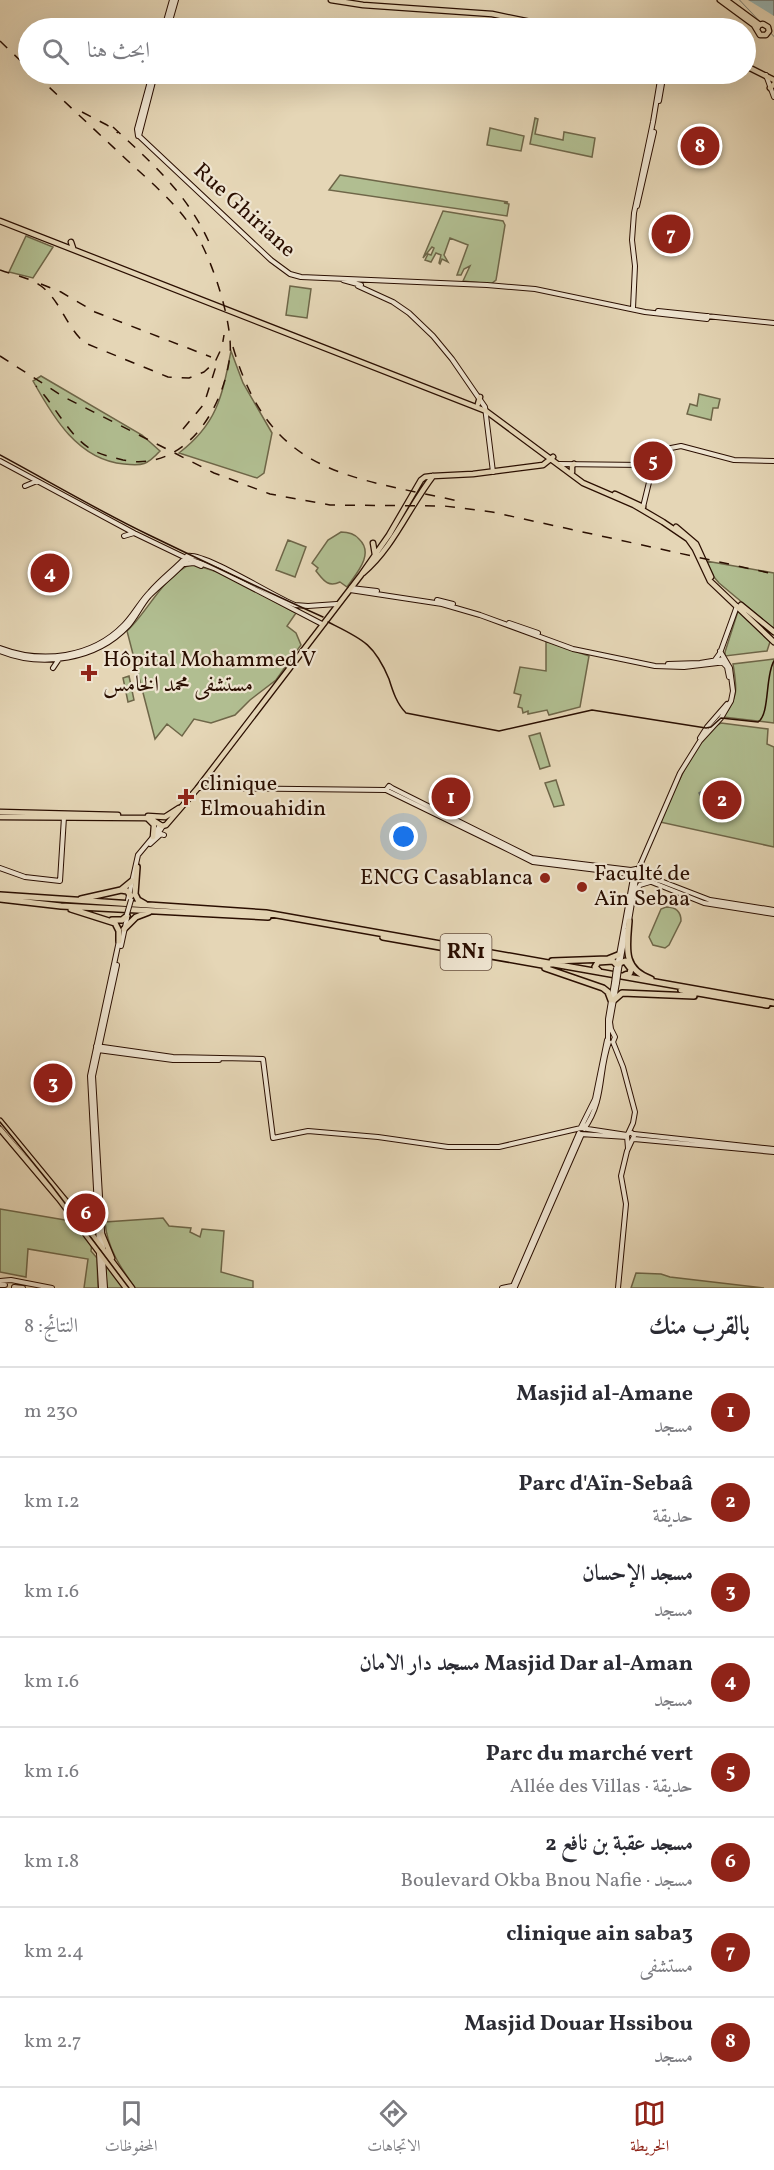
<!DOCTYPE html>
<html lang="ar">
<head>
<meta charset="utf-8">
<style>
  body { margin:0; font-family:Vollkorn,Amiri,serif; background:#f7f7f7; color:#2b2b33; direction:rtl }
  .you { position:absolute; left:404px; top:837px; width:21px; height:21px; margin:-15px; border:4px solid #fff; border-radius:50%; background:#1a73e8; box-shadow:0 0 0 9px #1a73e833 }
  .badge { display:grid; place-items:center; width:39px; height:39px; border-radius:50%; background:#8f2418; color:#fff; font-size:20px; font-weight:700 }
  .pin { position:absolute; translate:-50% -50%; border:3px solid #fff; box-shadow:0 2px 6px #0006 }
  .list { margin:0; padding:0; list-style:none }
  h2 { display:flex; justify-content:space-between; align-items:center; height:78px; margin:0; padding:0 24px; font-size:26px }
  h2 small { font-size:20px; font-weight:400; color:#7c7c81 }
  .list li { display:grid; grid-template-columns:39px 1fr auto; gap:18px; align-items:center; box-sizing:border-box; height:90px; padding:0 24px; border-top:2px solid #e1e1e2 }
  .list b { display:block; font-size:22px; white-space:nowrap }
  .list p { margin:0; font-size:20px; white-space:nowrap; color:#7c7c81 }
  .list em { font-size:20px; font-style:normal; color:#7c7c81 }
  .icon { flex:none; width:33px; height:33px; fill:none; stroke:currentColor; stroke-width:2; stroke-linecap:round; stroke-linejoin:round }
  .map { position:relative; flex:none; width:774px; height:1288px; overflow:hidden; direction:ltr }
  .search { position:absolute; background:#fff; box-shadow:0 6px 24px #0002; left:18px; right:18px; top:18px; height:66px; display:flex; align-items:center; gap:15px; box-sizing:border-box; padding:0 21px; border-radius:33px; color:#7c7c81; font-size:22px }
  .sheet { height:798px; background:#fff }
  nav { display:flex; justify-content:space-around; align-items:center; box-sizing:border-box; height:84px; border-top:2px solid #e1e1e2; background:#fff; font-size:16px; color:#7c7c81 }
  nav a { display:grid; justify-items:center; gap:3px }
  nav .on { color:#8f2418 }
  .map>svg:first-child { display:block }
  .green { fill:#b1be91; stroke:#6e6648; stroke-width:1.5 }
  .water { fill:#98b7b6; stroke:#6c736d; stroke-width:1.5 }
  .pier { fill:#e5d6b6 }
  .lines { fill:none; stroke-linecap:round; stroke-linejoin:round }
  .secondary-casing { stroke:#2a0e00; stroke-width:6 }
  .primary-casing { stroke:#2a0e00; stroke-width:7 }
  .highway-casing { stroke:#2a0e00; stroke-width:8 }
  .secondary { stroke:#eee4d0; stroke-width:4 }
  .primary { stroke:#e5d6b6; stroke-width:4.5 }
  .highway { stroke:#e5d6b6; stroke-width:5 }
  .tram { stroke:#2a0e00; stroke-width:1.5 }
  .rail { stroke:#2a0e00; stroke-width:1.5; stroke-dasharray:10 10; stroke-linecap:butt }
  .secondary-bridge-casing { stroke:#2a0e00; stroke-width:6; stroke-linecap:butt }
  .secondary-bridge { stroke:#eee4d0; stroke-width:4 }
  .poi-dot { fill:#8f2418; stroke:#eee4d0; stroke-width:2 }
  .labels { text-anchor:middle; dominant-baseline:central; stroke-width:4.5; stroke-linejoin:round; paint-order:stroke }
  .shield { fill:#eee4d0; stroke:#654e3e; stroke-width:1.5 }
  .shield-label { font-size:21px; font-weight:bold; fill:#2a0e00 }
  .street-label { font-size:22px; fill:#2a0e00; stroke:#eee4d0 }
  .poi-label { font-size:22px; fill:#2a0e00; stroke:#eee4d0; text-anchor:start }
</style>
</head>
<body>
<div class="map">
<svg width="774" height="1288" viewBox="0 0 774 1288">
  <rect width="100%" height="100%" fill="#e5d6b6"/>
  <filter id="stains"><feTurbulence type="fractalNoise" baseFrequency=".00333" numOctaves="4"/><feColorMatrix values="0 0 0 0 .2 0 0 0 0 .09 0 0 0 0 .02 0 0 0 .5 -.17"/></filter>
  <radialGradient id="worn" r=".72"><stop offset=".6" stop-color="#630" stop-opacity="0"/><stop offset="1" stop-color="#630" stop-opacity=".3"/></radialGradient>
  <path class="green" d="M535,118L538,119L535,134L563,140L564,132L595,138L592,157L530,144Z
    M490,128L524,136L521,151L487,145Z
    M340,175L508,202L504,203L509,204L507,216L329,190Z
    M443,211L503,221L505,225L496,280L491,284L463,281L470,266L464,269L461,275H457L468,245L450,238L444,255L448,262L442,259L440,264L439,263L441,255L436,253L431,262L425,260L428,254L431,255L434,248L432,247L423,258Z
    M26,236L53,247L33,278L9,272Z
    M290,286L311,289L307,318L286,315Z
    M231,351L243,383L272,433L264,473L257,478L179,453C217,424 222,397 231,351Z
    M41,376L142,435L160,451C147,465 143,466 124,464C78,460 53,417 33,381Z
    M699,394L720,399L718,408H713L711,420L687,414L690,404L697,406Z
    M644 461a8 8 0 1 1 16 0a8 8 0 1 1-16 0Z
    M341,532C348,532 354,533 359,539C375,554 356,574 347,587L340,582C327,588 323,579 316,571L318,568L312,563L328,540Z
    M288,540L306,547L295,577L276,570Z
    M706,561L774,573V629L719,583L714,577Z
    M192,564L224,574L296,613L287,626L296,633L301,645L276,680L250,700L235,715L211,723L194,719L182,736L167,724L155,739L127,631C147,613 165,573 192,564Z
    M739,608L770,637V642L767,651L725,656V652Z
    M546,641L589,656L580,707L549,715L547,710L528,714V711L523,713L522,708L518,707L521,695L514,693L520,667L546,671Z
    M774,659V723L723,717C739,696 737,689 733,664Z
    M129,676L134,700L128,702L123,678Z
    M721,723L768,729L767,744L774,747V847L660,822C671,798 698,732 721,723Z
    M540,733L550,766L540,769L529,736Z
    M556,780L564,805L554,807L545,783Z
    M666,907C675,907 681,911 681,921L669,945L665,948L653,945L649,937L661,909Z
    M0,1209L71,1221L75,1220L92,1243L91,1251L97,1258L98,1288H84L88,1259L28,1249L26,1277L0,1272Z
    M163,1218L169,1226L191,1228L190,1232L200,1237L202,1229L224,1231L221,1272L253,1281V1288H135C121,1268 107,1248 105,1222Z
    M105,1261L125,1288H107Z
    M636,1273L661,1274L670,1277L764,1288H631Z"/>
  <path class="water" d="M740,0H774V36L742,2Z
    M714,783L723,784V787H720V795L727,796L728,793H733L731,803L718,801L711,803L708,799L704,802L699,793Z"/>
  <path class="pier" d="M740,0H748L774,16V36Z"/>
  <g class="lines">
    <defs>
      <path id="secondary" d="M164,28L172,0
        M168,28L176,0
        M766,75L774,97
        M659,101L663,78
        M138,136L137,129L152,74
        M139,136L271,260L290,274L301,277L487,285L535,289L645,312L707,319L708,316
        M139,136L155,74
        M637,206L654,132
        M343,280L361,285
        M358,286L393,302L409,313L433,336L452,359L485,407L493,472
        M633,308L635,266L632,240L634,213L653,122L661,74
        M658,311L774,323
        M656,451L681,446L734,460L774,461
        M0,461L134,533L186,558L214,568L322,624
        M558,464L643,465
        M643,465V458L646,453L654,451L660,454
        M652,470L661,466L662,459L660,454
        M25,486L37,481
        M643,507L652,470
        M124,536L134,533
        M187,556C204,552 274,597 295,605L308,606L337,604
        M185,564L194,563L201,566
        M351,588L377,591
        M350,590L442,604L480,615L573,649L655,666L684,667L726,662
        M437,600L453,604
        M509,623L538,633
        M0,648C42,664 92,658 124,625C134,615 140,602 150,592C161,579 175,569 186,557
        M0,651C42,668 96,660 128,626C136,617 141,605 149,596C162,583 177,572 189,558
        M715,660L720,653L737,606
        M722,662L727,667L729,677
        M668,664L700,663L724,659
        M53,668L59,659
        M700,738L707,727L727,704
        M198,788L386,790
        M392,788L532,858L631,870L636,869L640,872L639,877
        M392,788L389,786L386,790L501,846
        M154,840L163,826
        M150,844L161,834L164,835
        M501,846L533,862L630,874
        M0,868L25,877L60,881L64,817
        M638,870L680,773L700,741L721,718L731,701L733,691L730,668L720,651
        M640,873L710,900L774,910
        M639,877L704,903L774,914
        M635,893L640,885L650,882
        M128,900L138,855L153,837L160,825
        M629,921L636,879
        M121,946L127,918
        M617,966L633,878
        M619,969L626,931
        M617,983L610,1022L611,1029L615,1037L613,1042L623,1067L635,1112L633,1123L627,1136L628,1148
        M608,1040V1019L614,983
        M96,1046L173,1057L263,1059L273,1138L308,1131L378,1137L448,1147H499L581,1128L627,1135
        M98,1050L173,1060H219
        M581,1127L595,1099L607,1040
        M584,1129C605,1100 598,1071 609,1042
        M580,1134L627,1137
        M634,1134L774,1149
        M634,1139L774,1152
        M99,1245L90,1076L119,941
        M103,1248L93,1076L117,965
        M99,1253L101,1288
        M103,1259L105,1288
        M0,1281L11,1280L52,1288
        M0,1285H5
        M513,1286L579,1133
        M14,1287L23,1288
        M515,1287L582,1134
        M502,1288L512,1286
        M618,1288L626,1204L621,1176L627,1151L634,1136L632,1133H629"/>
      <path id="primary" d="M331,0L363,5L492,14L560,28
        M720,0L754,25L760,35H766L769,31L768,27L763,24L759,25L757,29
        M726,0L760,25
        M746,66L774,80
        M770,88L774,84
        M0,221L486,411L583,483L634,505L663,522L688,539L695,549L710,581L774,642
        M71,242L73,248
        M478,404L480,397
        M572,472V466L574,464
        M615,494L643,507
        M676,527L696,544L711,577
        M373,543L375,555
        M363,573C393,548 409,507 433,476
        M741,605L774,632
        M0,812L118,815
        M148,816L165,817L179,808
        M0,817L145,818L151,819L162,826L166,825L197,789L361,575L389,535L421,480L425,477L433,476L473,474L543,465L553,457
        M148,819L154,825L153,837
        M0,1121L79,1217L132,1288
        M0,1129L59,1199L126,1288
        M89,1228L96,1227L98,1219
        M102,1234L112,1258"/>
      <path id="highway" d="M137,867L135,894L138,900L145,904
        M121,890L127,891L131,896
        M0,895L266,913L774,1003
        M0,899L61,906L268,917
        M81,899L121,890L132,881
        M71,909L115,923L119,931V941
        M112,920H122L127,916
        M629,921C627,947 622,969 651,979
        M124,929L136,917L149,912
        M383,937L548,966
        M552,961L608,959L618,955
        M620,963L625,961L631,969L630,973L625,975
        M545,968L603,988L608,992L611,1000
        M599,971L595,967L598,962L613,961L617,965
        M681,990L767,1005
        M614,1000L622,993L694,996"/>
    </defs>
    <use href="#secondary" class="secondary-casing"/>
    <use href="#primary" class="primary-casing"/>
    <use href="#highway" class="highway-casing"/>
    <use href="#secondary" class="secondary"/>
    <use href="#primary" class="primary"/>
    <use href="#highway" class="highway"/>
    <path class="tram" d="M0,455C50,482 99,511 149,535C207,563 265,591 323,617
      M328,622C362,639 374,643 389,679C393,692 397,704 406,713L499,731L592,710L706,728L711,727L721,718L758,722C770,715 765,675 774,661
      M0,1122L52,1186L129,1288"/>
    <path class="rail" d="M0,41L28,68
      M35,74C66,103 97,132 128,161C154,185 183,209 200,241C215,269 233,325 230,355C224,408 185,473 123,460C111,457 100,455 89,448C67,433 55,405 36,386
      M82,112L107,125L118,133
      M113,127C154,165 190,196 212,249
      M0,270C13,275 29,277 41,286C61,301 66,327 85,343L168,377L189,378L204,372L215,362L222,347L224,335
      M41,284L61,292L95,312L211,357
      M233,347C270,474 346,476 458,501
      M0,356L64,397L214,473L270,494L330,505L444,506L492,512L774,574
      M183,429L204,404L217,363"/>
    <defs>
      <path id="secondary-bridge" d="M127,914L131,900
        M614,983L616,968
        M617,983L619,969"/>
    </defs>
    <use href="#secondary-bridge" class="secondary-bridge-casing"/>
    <use href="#secondary-bridge" class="secondary-bridge"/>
  </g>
  <g class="poi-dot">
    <path d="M86 664h6v6h6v6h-6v6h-6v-6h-6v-6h6z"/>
    <path d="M183 788h6v6h6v6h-6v6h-6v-6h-6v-6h6z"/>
    <circle cx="545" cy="878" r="6"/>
    <circle cx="582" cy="887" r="6"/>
  </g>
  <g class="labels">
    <rect class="shield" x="440.5" y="934" width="51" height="36" rx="4.5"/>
    <g class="shield-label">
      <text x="466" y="952">RN1</text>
    </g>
    <g class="street-label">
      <text transform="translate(244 211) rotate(42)">Rue Ghiriane</text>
    </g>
    <g class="poi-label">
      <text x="103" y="660">Hôpital Mohammed V<tspan x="103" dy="25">مستشفى محمد الخامس</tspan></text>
      <text x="200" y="784">clinique<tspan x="200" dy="25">Elmouahidin</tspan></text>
      <text x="594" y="874">Faculté de<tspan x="594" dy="25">Aïn Sebaa</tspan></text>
      <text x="533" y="878" text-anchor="end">ENCG Casablanca</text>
    </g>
  </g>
  <rect width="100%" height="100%" filter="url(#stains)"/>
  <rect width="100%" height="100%" fill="url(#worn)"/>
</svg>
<div class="you"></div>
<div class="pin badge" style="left:451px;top:797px">1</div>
<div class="pin badge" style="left:722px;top:800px">2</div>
<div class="pin badge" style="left:53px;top:1083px">3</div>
<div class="pin badge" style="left:50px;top:573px">4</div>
<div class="pin badge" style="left:653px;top:461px">5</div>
<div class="pin badge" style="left:86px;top:1213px">6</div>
<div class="pin badge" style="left:671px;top:234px">7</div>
<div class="pin badge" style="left:700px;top:146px">8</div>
<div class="search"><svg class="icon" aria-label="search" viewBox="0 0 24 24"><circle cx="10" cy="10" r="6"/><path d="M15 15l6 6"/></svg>ابحث هنا</div>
</div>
<section class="sheet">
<h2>بالقرب منك<small>النتائج: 8</small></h2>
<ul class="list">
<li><span class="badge">1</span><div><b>Masjid al-Amane</b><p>مسجد</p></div><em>230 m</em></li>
<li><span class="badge">2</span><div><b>Parc d'Aïn-Sebaâ</b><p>حديقة</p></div><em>1.2 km</em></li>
<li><span class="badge">3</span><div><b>مسجد الإحسان</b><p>مسجد</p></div><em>1.6 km</em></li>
<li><span class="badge">4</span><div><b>Masjid Dar al-Aman مسجد دار الامان</b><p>مسجد</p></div><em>1.6 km</em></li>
<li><span class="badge">5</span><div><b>Parc du marché vert</b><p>حديقة · Allée des Villas</p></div><em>1.6 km</em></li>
<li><span class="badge">6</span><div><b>مسجد عقبة بن نافع 2</b><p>مسجد · Boulevard Okba Bnou Nafie</p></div><em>1.8 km</em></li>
<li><span class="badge">7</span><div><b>clinique ain saba3</b><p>مستشفى</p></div><em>2.4 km</em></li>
<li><span class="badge">8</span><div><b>Masjid Douar Hssibou</b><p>مسجد</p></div><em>2.7 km</em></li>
</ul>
</section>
<nav>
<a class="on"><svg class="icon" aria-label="map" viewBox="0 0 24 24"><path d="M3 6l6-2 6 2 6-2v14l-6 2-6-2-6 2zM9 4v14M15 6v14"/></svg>الخريطة</a>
<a><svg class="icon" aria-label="directions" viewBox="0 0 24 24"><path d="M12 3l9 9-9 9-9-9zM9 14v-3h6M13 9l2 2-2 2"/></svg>الاتجاهات</a>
<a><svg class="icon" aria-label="saved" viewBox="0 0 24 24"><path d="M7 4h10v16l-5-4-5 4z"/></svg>المحفوظات</a>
</nav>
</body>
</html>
